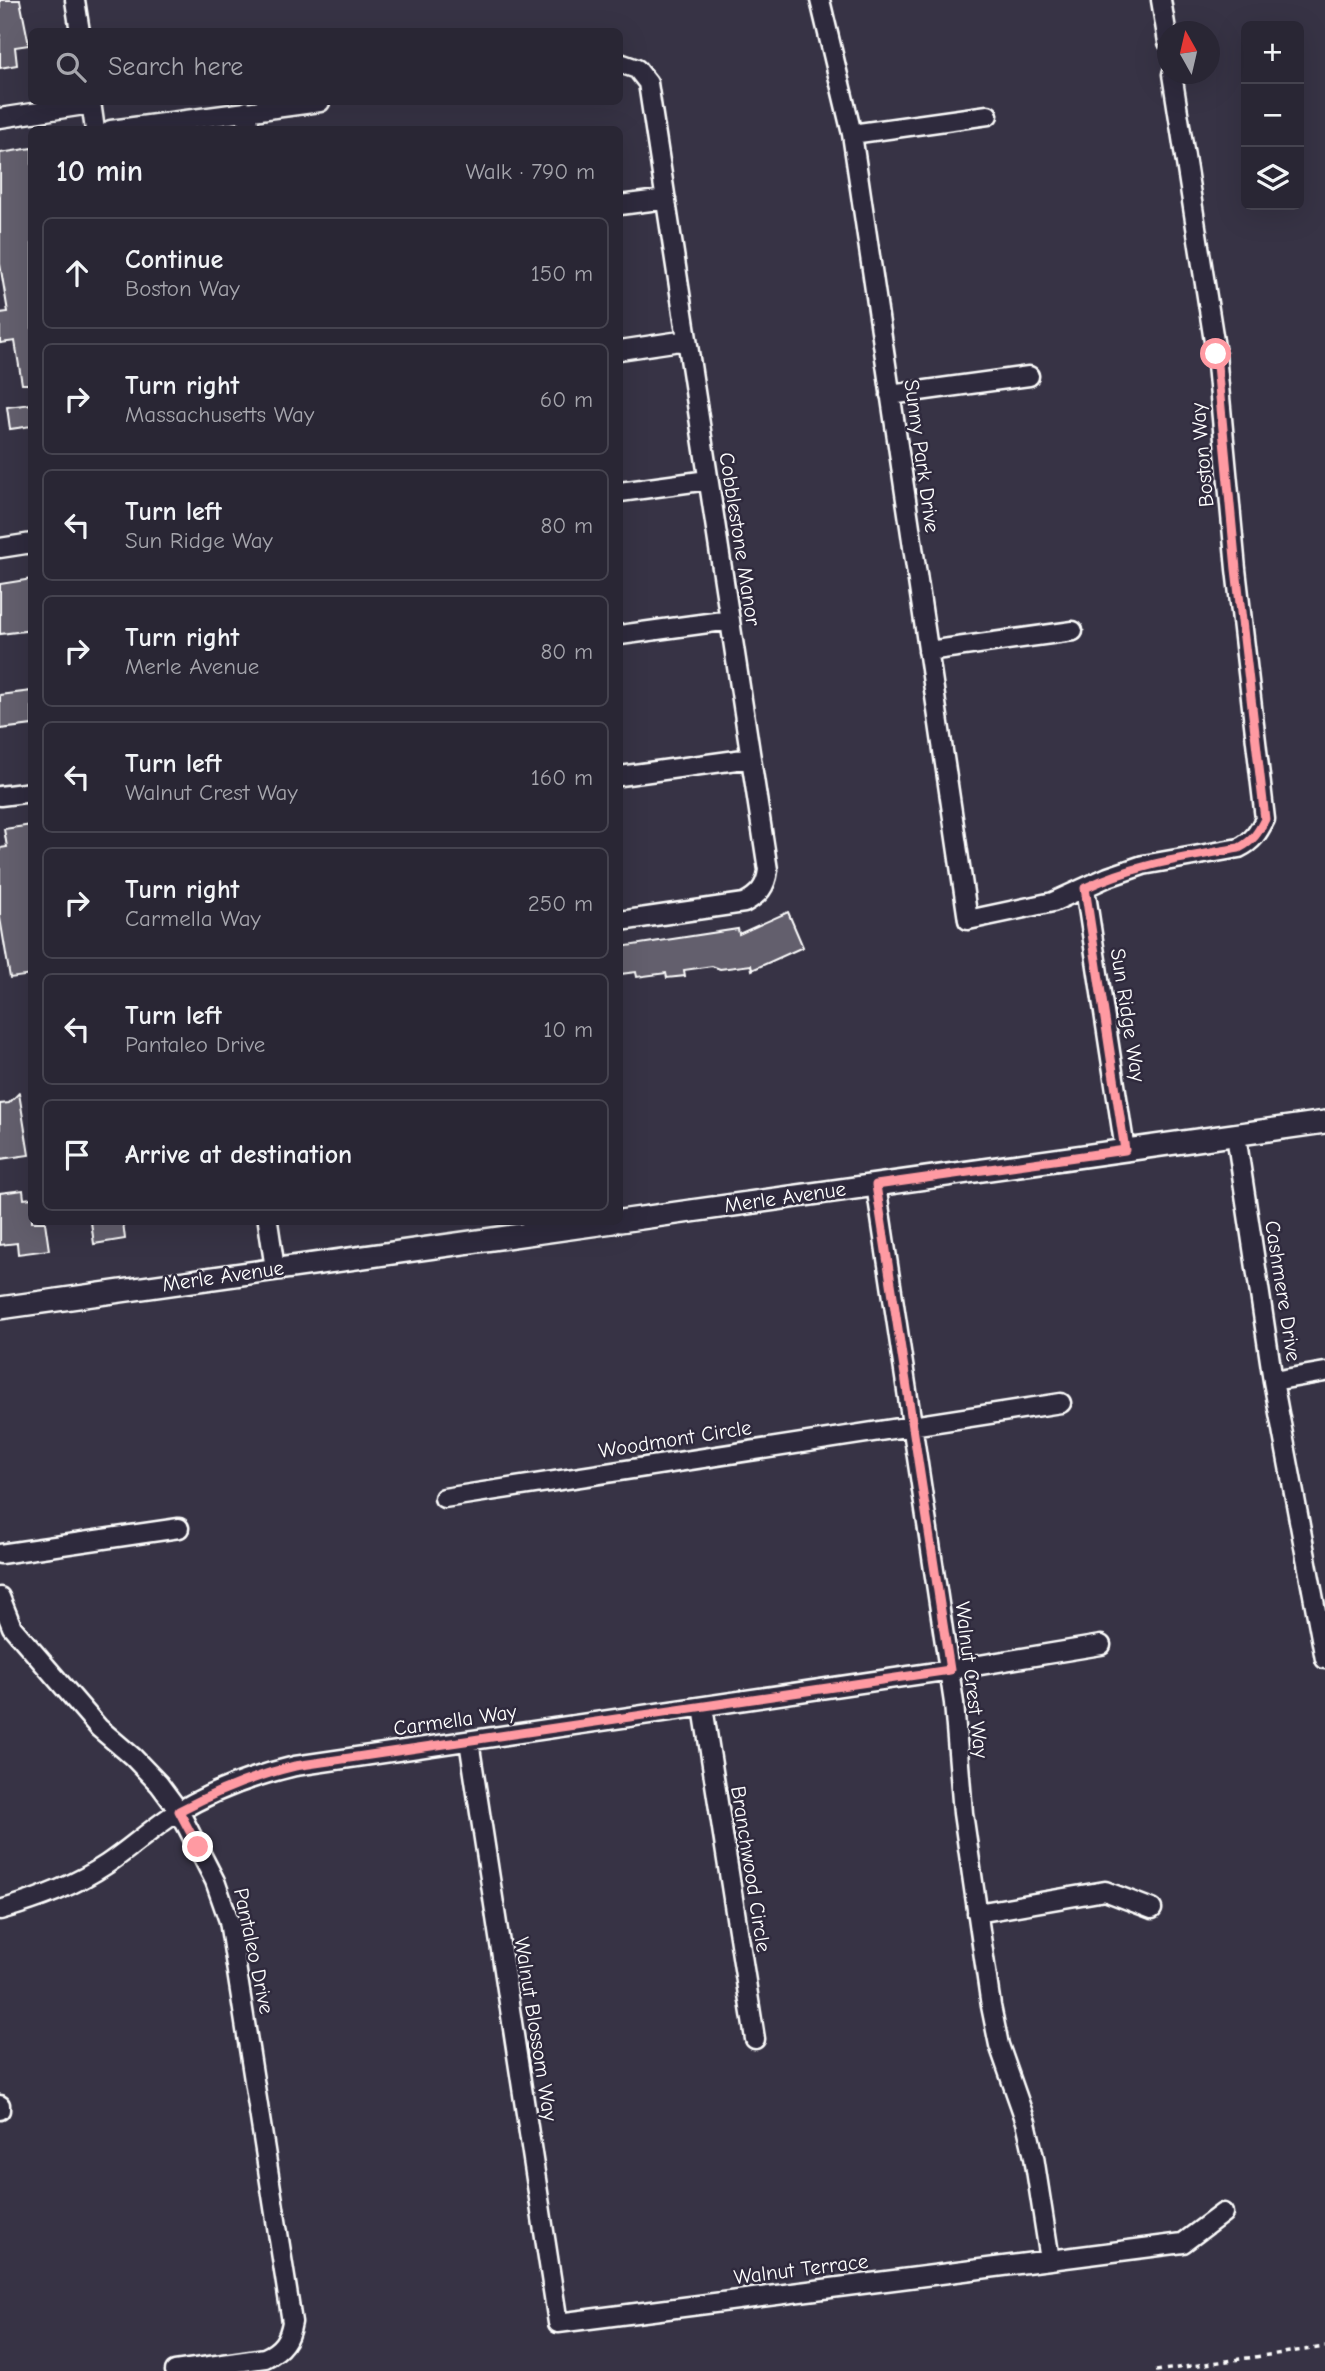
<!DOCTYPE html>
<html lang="en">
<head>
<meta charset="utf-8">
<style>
  body { margin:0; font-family:"Comic Neue",sans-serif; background:#312e3c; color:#f1f3f6 }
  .controls { position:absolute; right:21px; top:21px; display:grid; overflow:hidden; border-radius:10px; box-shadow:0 7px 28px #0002 }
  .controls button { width:63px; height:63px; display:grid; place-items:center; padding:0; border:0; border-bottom:2px solid #45434f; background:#292634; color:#f1f3f6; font:35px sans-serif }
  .compass { position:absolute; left:1157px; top:21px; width:63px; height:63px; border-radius:50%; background:#292634; box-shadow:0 7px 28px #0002; rotate:352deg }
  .stop { position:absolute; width:21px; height:21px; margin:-16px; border:5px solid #ff9aa2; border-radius:50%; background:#fff }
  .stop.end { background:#ff9aa2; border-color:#fff; box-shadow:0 2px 7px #0008 }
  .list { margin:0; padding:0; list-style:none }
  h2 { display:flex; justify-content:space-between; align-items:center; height:91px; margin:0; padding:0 28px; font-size:30px }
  h2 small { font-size:23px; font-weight:400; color:#a5a5ac }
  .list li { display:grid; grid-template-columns:46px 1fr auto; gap:21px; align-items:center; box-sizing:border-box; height:112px; margin:0 14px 14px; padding:0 14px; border:2px solid #45434f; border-radius:10px }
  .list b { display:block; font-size:26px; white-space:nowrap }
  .list p { margin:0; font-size:23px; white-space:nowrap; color:#a5a5ac }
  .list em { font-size:23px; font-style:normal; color:#a5a5ac }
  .icon { flex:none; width:38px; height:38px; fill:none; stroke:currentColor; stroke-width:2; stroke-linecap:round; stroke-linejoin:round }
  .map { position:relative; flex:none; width:1325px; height:2371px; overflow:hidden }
  .search { position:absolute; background:#292634; box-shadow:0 7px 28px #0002; left:28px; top:28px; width:595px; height:77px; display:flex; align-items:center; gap:18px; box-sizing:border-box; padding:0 24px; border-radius:10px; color:#a5a5ac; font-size:26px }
  .panel { position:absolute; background:#292634; box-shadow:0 7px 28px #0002; left:28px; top:126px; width:595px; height:1099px; border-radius:10px }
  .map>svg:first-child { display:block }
  .building { fill:#635f6d; stroke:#fff; stroke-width:2 }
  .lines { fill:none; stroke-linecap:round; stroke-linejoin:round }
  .minor-casing { stroke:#fff; stroke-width:23 }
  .tertiary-casing { stroke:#fff; stroke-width:26 }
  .path { stroke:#fff; stroke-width:3.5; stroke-dasharray:5 5; stroke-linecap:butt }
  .minor { stroke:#2f2a3d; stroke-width:18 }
  .tertiary { stroke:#2f2a3d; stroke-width:21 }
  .route { stroke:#ff9aa2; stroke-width:9 }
  .labels { text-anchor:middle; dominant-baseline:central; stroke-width:5; stroke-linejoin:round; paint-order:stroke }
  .street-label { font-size:21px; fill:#fff; stroke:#2f2a3d }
</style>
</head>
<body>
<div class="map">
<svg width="1325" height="2371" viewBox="0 0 1325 2371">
  <rect width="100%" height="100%" fill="#373345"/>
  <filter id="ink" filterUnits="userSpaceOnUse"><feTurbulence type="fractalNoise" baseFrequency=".0143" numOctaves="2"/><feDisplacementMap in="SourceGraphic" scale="14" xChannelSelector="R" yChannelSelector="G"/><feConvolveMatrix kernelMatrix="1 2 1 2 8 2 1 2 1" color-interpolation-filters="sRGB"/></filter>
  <g filter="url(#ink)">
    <path class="building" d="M0,0H20L29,45L15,47L17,65L0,68Z
      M32,148V384H22L15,341L0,343V313L8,312L0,264V153Z
      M32,404V426L10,429L7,407Z
      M32,579V630L0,634V584Z
      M32,691V725L0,729V695Z
      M32,825V975L10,978L0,918V848L7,847L4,829Z
      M788,912L803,947L752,970L751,965L720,969L712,966L684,970L685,976L667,978L666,973L637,977L636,972L620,974V947L738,929L739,934Z
      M19,1093L29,1155L0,1159V1104L9,1103Z
      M23,1190L24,1199L32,1198V1222H45L49,1250L18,1254L17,1243L0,1245V1193Z
      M91,1222H123L125,1239L94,1244Z"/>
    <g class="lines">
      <defs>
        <path id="minor" d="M75,0L80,32
          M820,0L852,134L968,920L1053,902L1108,877L1143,865L1239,848C1253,841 1258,833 1265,819L1236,569L1216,354L1172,74
          M1161,0L1168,42
          M620,63L637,69L648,83L768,870C766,887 759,895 744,903L620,921
          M91,102L95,130
          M247,111L250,130
          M0,118L91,104
          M111,130L320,102
          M852,134L988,115
          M620,205L666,199
          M620,350L687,340
          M890,395L1029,376
          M620,492L708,480
          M0,548L32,543
          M620,635L730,620
          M928,651L1073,631
          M620,776L751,758
          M0,796L32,792
          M1085,888L1125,1150
          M1236,1135L1273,1381L1325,1659
          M876,1185L954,1703L963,1813L991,2006L999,2045L1026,2122L1034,2157L1050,2260
          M268,1222L275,1269
          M1273,1381L1325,1372
          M444,1498L1061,1403
          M0,1554L179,1528
          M0,1597L12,1627L99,1728L133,1757L159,1784L179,1811L215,1881L229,1921L292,2322C289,2340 282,2350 265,2358L175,2371
          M703,1707L755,2039
          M469,1741L558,2323L1183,2243L1223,2213
          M0,1910C39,1899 74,1886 107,1864C131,1848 152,1828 176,1813C213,1790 253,1776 295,1766L950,1670L1101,1645
          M977,1913L1105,1891L1152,1909
          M0,2105V2110"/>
        <path id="tertiary" d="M620,1221L1325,1122
          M0,1308L613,1222"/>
      </defs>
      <use href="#minor" class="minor-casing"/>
      <use href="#tertiary" class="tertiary-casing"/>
      <path class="path" d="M1156,2371L1325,2347"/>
      <use href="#minor" class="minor"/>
      <use href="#tertiary" class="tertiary"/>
    </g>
  </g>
  <g class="lines" filter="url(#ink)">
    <path class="route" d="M198,1847L179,1811C217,1791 253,1776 295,1766L950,1670L876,1185L1125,1150L1085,888C1135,864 1185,858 1239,848C1253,841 1258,833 1265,819L1236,569L1216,354"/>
  </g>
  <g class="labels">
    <g class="street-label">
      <text transform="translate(1202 455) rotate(-95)">Boston Way</text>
      <text transform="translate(922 456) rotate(82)">Sunny Park Drive</text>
      <text transform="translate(740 539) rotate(81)">Cobblestone Manor</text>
      <text transform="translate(1128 1015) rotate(81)">Sun Ridge Way</text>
      <text transform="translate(785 1197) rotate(-8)">Merle Avenue</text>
      <text transform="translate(223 1276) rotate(-8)">Merle Avenue</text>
      <text transform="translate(1283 1291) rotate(81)">Cashmere Drive</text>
      <text transform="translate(675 1439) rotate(-9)">Woodmont Circle</text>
      <text transform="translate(972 1680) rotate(83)">Walnut Crest Way</text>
      <text transform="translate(455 1720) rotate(-8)">Carmella Way</text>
      <text transform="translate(751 1869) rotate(81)">Branchwood Circle</text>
      <text transform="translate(254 1951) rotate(78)">Pantaleo Drive</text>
      <text transform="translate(536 2029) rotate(81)">Walnut Blossom Way</text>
      <text transform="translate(801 2269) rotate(-7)">Walnut Terrace</text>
    </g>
  </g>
</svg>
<div class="controls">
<button>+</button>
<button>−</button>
<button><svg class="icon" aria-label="layers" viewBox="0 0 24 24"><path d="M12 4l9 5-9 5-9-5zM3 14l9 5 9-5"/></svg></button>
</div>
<svg class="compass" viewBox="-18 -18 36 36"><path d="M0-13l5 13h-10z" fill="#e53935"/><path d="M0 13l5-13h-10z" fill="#a5a5ac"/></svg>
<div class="stop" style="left:1216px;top:354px"></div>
<div class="stop end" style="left:198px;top:1847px"></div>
<div class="search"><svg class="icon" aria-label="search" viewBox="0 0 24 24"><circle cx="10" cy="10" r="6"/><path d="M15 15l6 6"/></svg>Search here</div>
<section class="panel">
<h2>10 min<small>Walk · 790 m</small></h2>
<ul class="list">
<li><svg class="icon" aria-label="ahead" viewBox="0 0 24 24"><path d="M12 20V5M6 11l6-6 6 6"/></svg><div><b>Continue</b><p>Boston Way</p></div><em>150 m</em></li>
<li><svg class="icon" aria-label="right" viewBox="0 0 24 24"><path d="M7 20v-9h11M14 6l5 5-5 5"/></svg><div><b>Turn right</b><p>Massachusetts Way</p></div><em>60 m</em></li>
<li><svg class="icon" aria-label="left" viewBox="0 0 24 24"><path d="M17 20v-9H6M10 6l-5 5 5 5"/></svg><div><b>Turn left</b><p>Sun Ridge Way</p></div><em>80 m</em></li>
<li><svg class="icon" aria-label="right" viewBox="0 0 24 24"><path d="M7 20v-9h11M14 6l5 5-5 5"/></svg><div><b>Turn right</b><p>Merle Avenue</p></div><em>80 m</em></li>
<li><svg class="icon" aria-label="left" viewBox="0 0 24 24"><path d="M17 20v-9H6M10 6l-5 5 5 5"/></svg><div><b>Turn left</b><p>Walnut Crest Way</p></div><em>160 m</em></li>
<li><svg class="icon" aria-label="right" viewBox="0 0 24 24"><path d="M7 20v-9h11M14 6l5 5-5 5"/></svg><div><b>Turn right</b><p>Carmella Way</p></div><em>250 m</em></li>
<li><svg class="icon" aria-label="left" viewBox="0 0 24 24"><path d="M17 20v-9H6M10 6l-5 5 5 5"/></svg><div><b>Turn left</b><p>Pantaleo Drive</p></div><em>10 m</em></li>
<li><svg class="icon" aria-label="arrive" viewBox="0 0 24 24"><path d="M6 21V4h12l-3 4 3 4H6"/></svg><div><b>Arrive at destination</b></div></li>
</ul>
</section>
</div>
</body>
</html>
